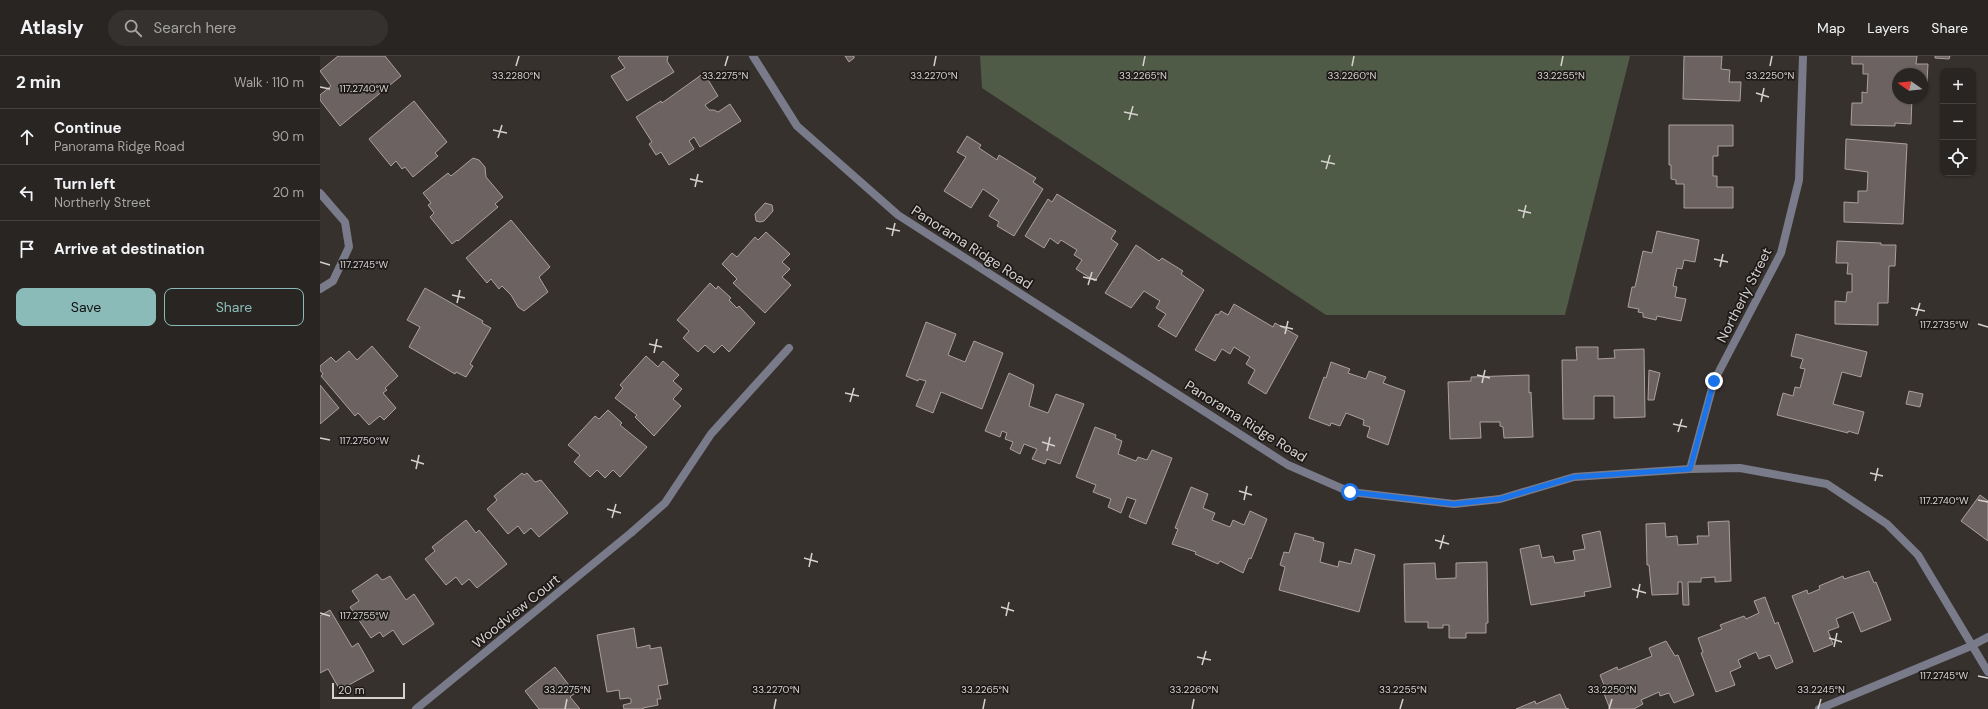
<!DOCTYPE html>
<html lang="en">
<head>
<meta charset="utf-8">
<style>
  body { margin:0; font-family:"DM Sans",sans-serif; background:#35312f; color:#f1f3f6 }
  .controls { position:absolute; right:12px; top:12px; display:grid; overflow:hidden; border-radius:8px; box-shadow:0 1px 3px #0004 }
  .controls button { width:36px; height:36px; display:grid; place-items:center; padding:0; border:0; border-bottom:1px solid #454240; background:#292522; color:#f1f3f6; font:20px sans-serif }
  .compass { position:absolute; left:1572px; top:12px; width:36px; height:36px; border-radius:50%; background:#292522; box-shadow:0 1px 3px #0004; rotate:284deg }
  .scale { position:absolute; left:12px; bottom:10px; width:73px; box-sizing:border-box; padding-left:4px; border:2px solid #d6d2cf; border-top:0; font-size:11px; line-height:14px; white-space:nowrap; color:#d6d2cf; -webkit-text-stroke:3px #1c1918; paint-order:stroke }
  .stop { position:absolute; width:12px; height:12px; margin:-9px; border:3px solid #1a73e8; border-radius:50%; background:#fff }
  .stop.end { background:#1a73e8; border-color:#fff; box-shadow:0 1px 4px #0008 }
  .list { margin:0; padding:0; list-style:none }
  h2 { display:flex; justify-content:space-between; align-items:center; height:52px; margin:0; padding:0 16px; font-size:17px }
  h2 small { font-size:13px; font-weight:400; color:#a5a5a5 }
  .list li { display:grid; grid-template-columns:26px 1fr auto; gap:12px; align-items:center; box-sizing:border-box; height:56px; padding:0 16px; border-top:1px solid #454240 }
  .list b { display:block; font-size:15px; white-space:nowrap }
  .list p { margin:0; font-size:13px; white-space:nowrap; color:#a5a5a5 }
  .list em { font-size:13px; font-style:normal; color:#a5a5a5 }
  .actions { display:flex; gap:8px; padding:12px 16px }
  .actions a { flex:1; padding:9px 0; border:1px solid #8bbbb9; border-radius:8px; text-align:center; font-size:14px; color:#8bbbb9 }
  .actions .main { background:#8bbbb9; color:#111 }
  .icon { flex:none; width:22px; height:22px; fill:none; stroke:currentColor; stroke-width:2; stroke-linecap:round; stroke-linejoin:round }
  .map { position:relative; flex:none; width:1668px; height:653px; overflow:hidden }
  header { display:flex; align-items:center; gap:24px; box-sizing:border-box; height:56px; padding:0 20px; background:#292522; border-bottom:1px solid #454240 }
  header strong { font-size:19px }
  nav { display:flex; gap:22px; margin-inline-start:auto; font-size:14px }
  .search { width:280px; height:36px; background:#35312f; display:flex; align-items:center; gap:10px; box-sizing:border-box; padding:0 14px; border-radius:22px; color:#a5a5a5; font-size:15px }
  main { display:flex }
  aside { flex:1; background:#292522 }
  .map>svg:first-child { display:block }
  .green { fill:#4f5b46 }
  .building { fill:#6b6261; stroke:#aaa09f }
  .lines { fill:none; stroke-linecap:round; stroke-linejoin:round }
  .service { stroke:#797b8a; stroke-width:8 }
  .minor { stroke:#797b8a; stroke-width:8 }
  .tertiary { stroke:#797b8a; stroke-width:8 }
  .route { stroke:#1a73e8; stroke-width:5 }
  .ticks { fill:none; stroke:#d6d2cf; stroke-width:1.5 }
  .labels { text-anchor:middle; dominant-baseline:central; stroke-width:3.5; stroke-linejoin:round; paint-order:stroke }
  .street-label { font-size:14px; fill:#d6d2cf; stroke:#1c1918 }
  .ticks-label { font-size:10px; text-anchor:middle; fill:#d6d2cf; stroke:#1c1918; stroke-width:3.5; stroke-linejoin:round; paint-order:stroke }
</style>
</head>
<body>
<header>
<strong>Atlasly</strong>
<div class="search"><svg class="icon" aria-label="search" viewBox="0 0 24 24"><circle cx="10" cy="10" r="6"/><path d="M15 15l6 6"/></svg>Search here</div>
<nav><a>Map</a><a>Layers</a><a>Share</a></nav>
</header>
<main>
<aside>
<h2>2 min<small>Walk · 110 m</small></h2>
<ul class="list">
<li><svg class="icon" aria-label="ahead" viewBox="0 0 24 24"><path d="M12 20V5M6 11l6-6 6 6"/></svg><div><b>Continue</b><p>Panorama Ridge Road</p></div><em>90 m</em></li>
<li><svg class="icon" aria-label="left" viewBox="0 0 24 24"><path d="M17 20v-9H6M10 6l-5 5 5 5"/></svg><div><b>Turn left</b><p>Northerly Street</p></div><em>20 m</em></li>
<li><svg class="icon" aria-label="arrive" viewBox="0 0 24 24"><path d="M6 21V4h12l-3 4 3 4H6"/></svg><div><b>Arrive at destination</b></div></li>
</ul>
<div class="actions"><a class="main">Save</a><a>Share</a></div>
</aside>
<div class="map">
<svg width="1668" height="653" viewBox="0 0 1668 653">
  <rect width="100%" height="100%" fill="#37312d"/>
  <path class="green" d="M660,0H1310L1245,259H1006L662,32Z"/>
  <path class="building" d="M18,0H65L81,20L20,70L0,44V39L11,30L0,15Z
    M300,0H348L347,5L354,16L307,45L291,20L305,12L298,2Z
    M525,0H534V2L529,6Z
    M1364,0H1402L1401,13L1410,14L1409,26H1421L1420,45L1363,43Z
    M1532,0H1597L1596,8H1608L1607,26H1602V18H1578V42H1592L1591,68L1575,67V70L1531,69L1532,47H1542V36L1547,37L1548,18H1543V8H1532Z
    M1615,0H1630L1629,3L1615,2Z
    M384,17L398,40L385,49L389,54H394L398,56L410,48L421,65L380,91L374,81L369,85L374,93L349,109L341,96L336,99L329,88L332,86L316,61L341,45L342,47Z
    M94,45L127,86L115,97L118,100L93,121L85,111L82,113L76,105L71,110L49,83Z
    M1349,69H1413V90H1398V100H1393V120H1397V131H1413V152H1364V128H1356V124L1351,123V109H1349Z
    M647,80L661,89L659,92L677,104L679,99L716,122L713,126L723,133L694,180L677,170L679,166L669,160L679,144L663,133L651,152L624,135L646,101L637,96Z
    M1526,83L1587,88L1583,168L1524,166V146L1538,147V135H1547L1548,116L1525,113Z
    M153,102L159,104L165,111L166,121L183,141L175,148L178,151L138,185L137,184L132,188L110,161L114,157L108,149L111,147L103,137L128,117L131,120Z
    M737,138L796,175L791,183L798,188L775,225L756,213L762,204L754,199L757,194L741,184L738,188L730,182L724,192L705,180L728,143L732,146Z
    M445,147L452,149L453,155L444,165L440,166L436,165L435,158Z
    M191,164L230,211L219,221L228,236L204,255L198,251L191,239L182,230L179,233L171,223L167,227L146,202Z
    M1337,175L1379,184L1375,206L1364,204L1362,213L1357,212L1353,230L1357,231L1355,241L1366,243L1361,265L1337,260L1336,264L1323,261V257L1318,256L1319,253L1308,251L1312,231H1315L1323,195L1332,197Z
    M446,176L470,198L462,206L470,213L462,221L471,229L445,257L413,227L417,223L402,208L412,197L417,201L435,181L438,184Z
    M1517,185L1561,187V189H1576L1575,210H1569L1568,247H1558V269L1515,268V245L1526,246L1527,236H1532V218H1527L1528,207H1516Z
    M816,189L839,205L842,202L863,215L861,218L884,234L856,281L838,270L846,258L836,252L840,245L824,235L811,252L785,237Z
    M390,227L396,233L398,230L411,242L409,244L417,252L419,250L435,267L409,296L402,289L394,297L385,289L378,296L363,282L369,275L357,264Z
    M105,232L163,265L162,267L171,272L150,308L153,310L146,321L136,316L135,318L89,291L100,271L87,264Z
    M914,248L953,271L955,267L978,280L946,338L928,327L935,314L926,308L930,301L914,291L910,298L902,293L895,305L875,294L896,258L898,259L901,255L908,259Z
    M606,266L636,278L628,299L645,306L654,285L683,297L662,353L621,336L613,357L596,350L606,325L599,323L598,325L586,320Z
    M1476,278L1547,296L1541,321L1522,316L1513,348L1544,356L1538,378L1528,375V377L1457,359L1463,337L1473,340L1475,331L1480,332L1485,313L1480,312L1483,303L1471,300Z
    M52,290L78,320L65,332L67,334L63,337L76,352L64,364L60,360L49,369L38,357L35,360L1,320L3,318L0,314V310L11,301L16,306L29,295L37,304Z
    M1256,291H1278V303L1295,302L1294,294L1324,293L1325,361L1294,362V340H1274V363H1243L1242,304H1257Z
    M326,300L338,311L343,305L359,319L353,325L362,333L353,343L361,350L334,380L315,361L317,359L295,342L303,332L300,329Z
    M1011,306L1030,313L1028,317L1046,323L1049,315L1066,321L1063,327L1085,335L1068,389L1047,381L1050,371L1043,369L1044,364L1026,357L1020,370L1011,367L1010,370L989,362L1004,321L1006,322Z
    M1329,314L1340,317L1334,344H1328Z
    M689,317L714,329L709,350L728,357L736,338L764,348L740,408L727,403L725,408L712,403L717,393L704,388L700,398L690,393L693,386L685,383L687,377L682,375L680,381L665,375Z
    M1209,319V337L1211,336L1213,381L1184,382L1183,371L1180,370V366H1160L1161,382L1130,383L1128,326L1151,325V321Z
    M0,329L19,352L0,368Z
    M1589,335L1603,338L1600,351L1586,348Z
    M288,354L302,367L300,369L327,391L300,421L293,414L285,422L277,414L270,421L254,406L260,399L248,389L275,360L279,363Z
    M775,371L796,379L795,382L802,385L798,398L816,405L818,401L827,404L832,394L852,402L826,468L809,461L816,444L807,441L801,457L788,451L791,443L773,436L776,429L756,421Z
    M202,417L204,419L207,417L215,426L221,424L248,457L219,481L211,472L204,478L198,470L188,478L167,453L177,444L174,440Z
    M871,431L888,438L883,452L895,457L892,464L910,471L913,464L924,469L930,455L947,463L931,503L929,502L923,517L900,505L898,508L875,498L876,496L852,488L858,473L855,472Z
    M1660,439L1668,445V485L1641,465Z
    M146,464L156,477L159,474L187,508L157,532L149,523L142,529L136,521L126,529L105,503L115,495L112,491Z
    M1409,465L1411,525L1395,526V521L1381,522V526H1368L1369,549H1363L1362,526H1358V538L1332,539L1329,509H1327L1326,468L1345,467L1346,481L1357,480L1358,489L1378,488L1377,480H1389L1388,466Z
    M1280,475L1291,531L1264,536L1265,540L1211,549L1200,493L1219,489L1222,502L1233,500L1235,507L1255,504L1253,495L1265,493L1262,479Z
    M975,477L994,482L993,484L1004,487L1000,506L1018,511L1019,505L1031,508L1035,493L1055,499L1039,556L959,534L965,511L960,509L964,496L969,497Z
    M1167,506L1168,567H1166V577H1146V582H1129V569H1123V572H1108V566H1085L1084,508L1115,507L1116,523L1136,522V507Z
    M1549,515L1554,527L1556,526L1571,564L1541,576L1533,556L1516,563L1519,571L1508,575L1513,588L1494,596L1472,540L1487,534L1488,538L1500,533L1499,530L1523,520L1524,523Z
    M57,518L61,523L63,524L70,520L86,544L94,538L114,568L83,589L73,574L63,581L60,576L51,582L30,551L39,545L32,535Z
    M1445,541L1455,568L1458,566L1473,606L1456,613L1450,599L1439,603L1436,596L1418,604L1421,611L1410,616L1415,629L1396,636L1381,597L1383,596L1378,582L1402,573L1400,569L1424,560L1426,563L1439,557L1434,545Z
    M10,554L32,591L38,587L54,615L20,634L8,613L0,617V560Z
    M314,572L317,592L330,589V593L341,591L348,628L338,630L341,643H337L338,649L323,652V653H304L303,649L311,647V643L309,642L300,643L299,634L287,636L277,579Z
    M1346,585L1355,600L1358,599L1374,639L1354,647L1349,637L1340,640L1339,636L1321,644L1323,648L1314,653H1290L1281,630L1284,629L1280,619L1297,611L1298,614L1332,600L1329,592Z
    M235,611L255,637L250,641L260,653H219L205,635Z
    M1240,638L1246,652L1249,653H1196L1215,645L1216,648Z"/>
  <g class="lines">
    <path class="service" d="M312,476L345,447L391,378L469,292"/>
    <path class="minor" d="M433,0L477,70L578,159L968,409L1030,436L1134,448L1180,443L1254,421L1370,413L1420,412L1507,428L1567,468L1598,499L1668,616
      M0,137L25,166L29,191L13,225L0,233
      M1370,413L1394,325L1461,197L1479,124L1483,0
      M96,653L312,476"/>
    <path class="tertiary" d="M1499,653L1651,590L1668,581"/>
  </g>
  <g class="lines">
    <path class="route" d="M1030,436L1134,448L1180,443L1254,421L1370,413L1394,325"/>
  </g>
  <path class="ticks" d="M196,10L199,0M405,10L408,0M614,10L616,0M823,10L825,0M1032,10L1034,0M1241,10L1243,0M1450,10L1452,0M0,31L10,33M1436,37L1449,41M1441,46L1444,32M804,56L818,59M809,64L813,50M173,74L187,77M178,82L182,69M1001,105L1015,108M1006,113L1010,99M370,123L383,126M375,131L378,118M1198,154L1211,157M1203,162L1206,149M566,172L580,175M572,180L575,167M1394,203L1408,206M0,206L10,209M1400,211L1403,198M763,221L777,224M768,229L772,216M132,239L145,242M137,247L140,234M1591,252L1605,255M1596,260L1600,247M1658,268L1668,271M960,270L973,273M965,278L968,265M329,288L342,291M334,297L337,283M1157,319L1170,322M1162,327L1165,314M525,337L539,340M530,346L534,332M1353,368L1367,371M1358,376L1362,363M0,382L10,384M722,386L735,390M727,395L730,381M91,404L104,408M96,413L99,399M1550,417L1563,420M1555,425L1558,412M919,435L932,439M924,444L927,430M1658,444L1668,446M287,453L301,457M292,462L296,448M1115,484L1129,488M1120,493L1124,479M484,502L498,506M489,511L492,497M1312,533L1326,537M1317,542L1320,528M681,551L694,555M0,557L10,560M686,560L689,546M1509,582L1522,586M1514,591L1517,577M877,601L891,604M882,609L886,595M1658,620L1668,622M245,653L247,643M454,653L456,643M663,653L665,643M872,653L874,643M1080,653L1083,643M1289,653L1292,643M1498,653L1501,643"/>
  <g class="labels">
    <g class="street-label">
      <text transform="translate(652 191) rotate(33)">Panorama Ridge Road</text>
      <text transform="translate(1424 239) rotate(-63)">Northerly Street</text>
      <text transform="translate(926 365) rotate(32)">Panorama Ridge Road</text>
      <text transform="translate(196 555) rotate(-39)">Woodview Court</text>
    </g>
  </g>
  <g class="ticks-label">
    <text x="196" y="23">33.2280°N</text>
    <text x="405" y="23">33.2275°N</text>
    <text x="614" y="23">33.2270°N</text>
    <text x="823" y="23">33.2265°N</text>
    <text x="1032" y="23">33.2260°N</text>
    <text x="1241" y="23">33.2255°N</text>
    <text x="1450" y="23">33.2250°N</text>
    <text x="44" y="36">117.2740°W</text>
    <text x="44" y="212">117.2745°W</text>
    <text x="1624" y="272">117.2735°W</text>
    <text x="44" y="388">117.2750°W</text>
    <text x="1624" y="448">117.2740°W</text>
    <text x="44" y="563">117.2755°W</text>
    <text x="1624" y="623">117.2745°W</text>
    <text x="247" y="637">33.2275°N</text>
    <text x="456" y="637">33.2270°N</text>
    <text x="665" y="637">33.2265°N</text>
    <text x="874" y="637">33.2260°N</text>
    <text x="1083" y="637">33.2255°N</text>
    <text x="1292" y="637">33.2250°N</text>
    <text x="1501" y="637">33.2245°N</text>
  </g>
</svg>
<div class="controls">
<button>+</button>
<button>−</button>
<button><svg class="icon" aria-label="locate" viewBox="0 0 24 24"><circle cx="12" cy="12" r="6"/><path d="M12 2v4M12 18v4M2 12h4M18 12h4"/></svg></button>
</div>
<svg class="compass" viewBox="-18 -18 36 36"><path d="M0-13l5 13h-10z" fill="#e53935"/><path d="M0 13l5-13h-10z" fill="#a5a5a5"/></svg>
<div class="scale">20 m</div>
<div class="stop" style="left:1030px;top:436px"></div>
<div class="stop end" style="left:1394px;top:325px"></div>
</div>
</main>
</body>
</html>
